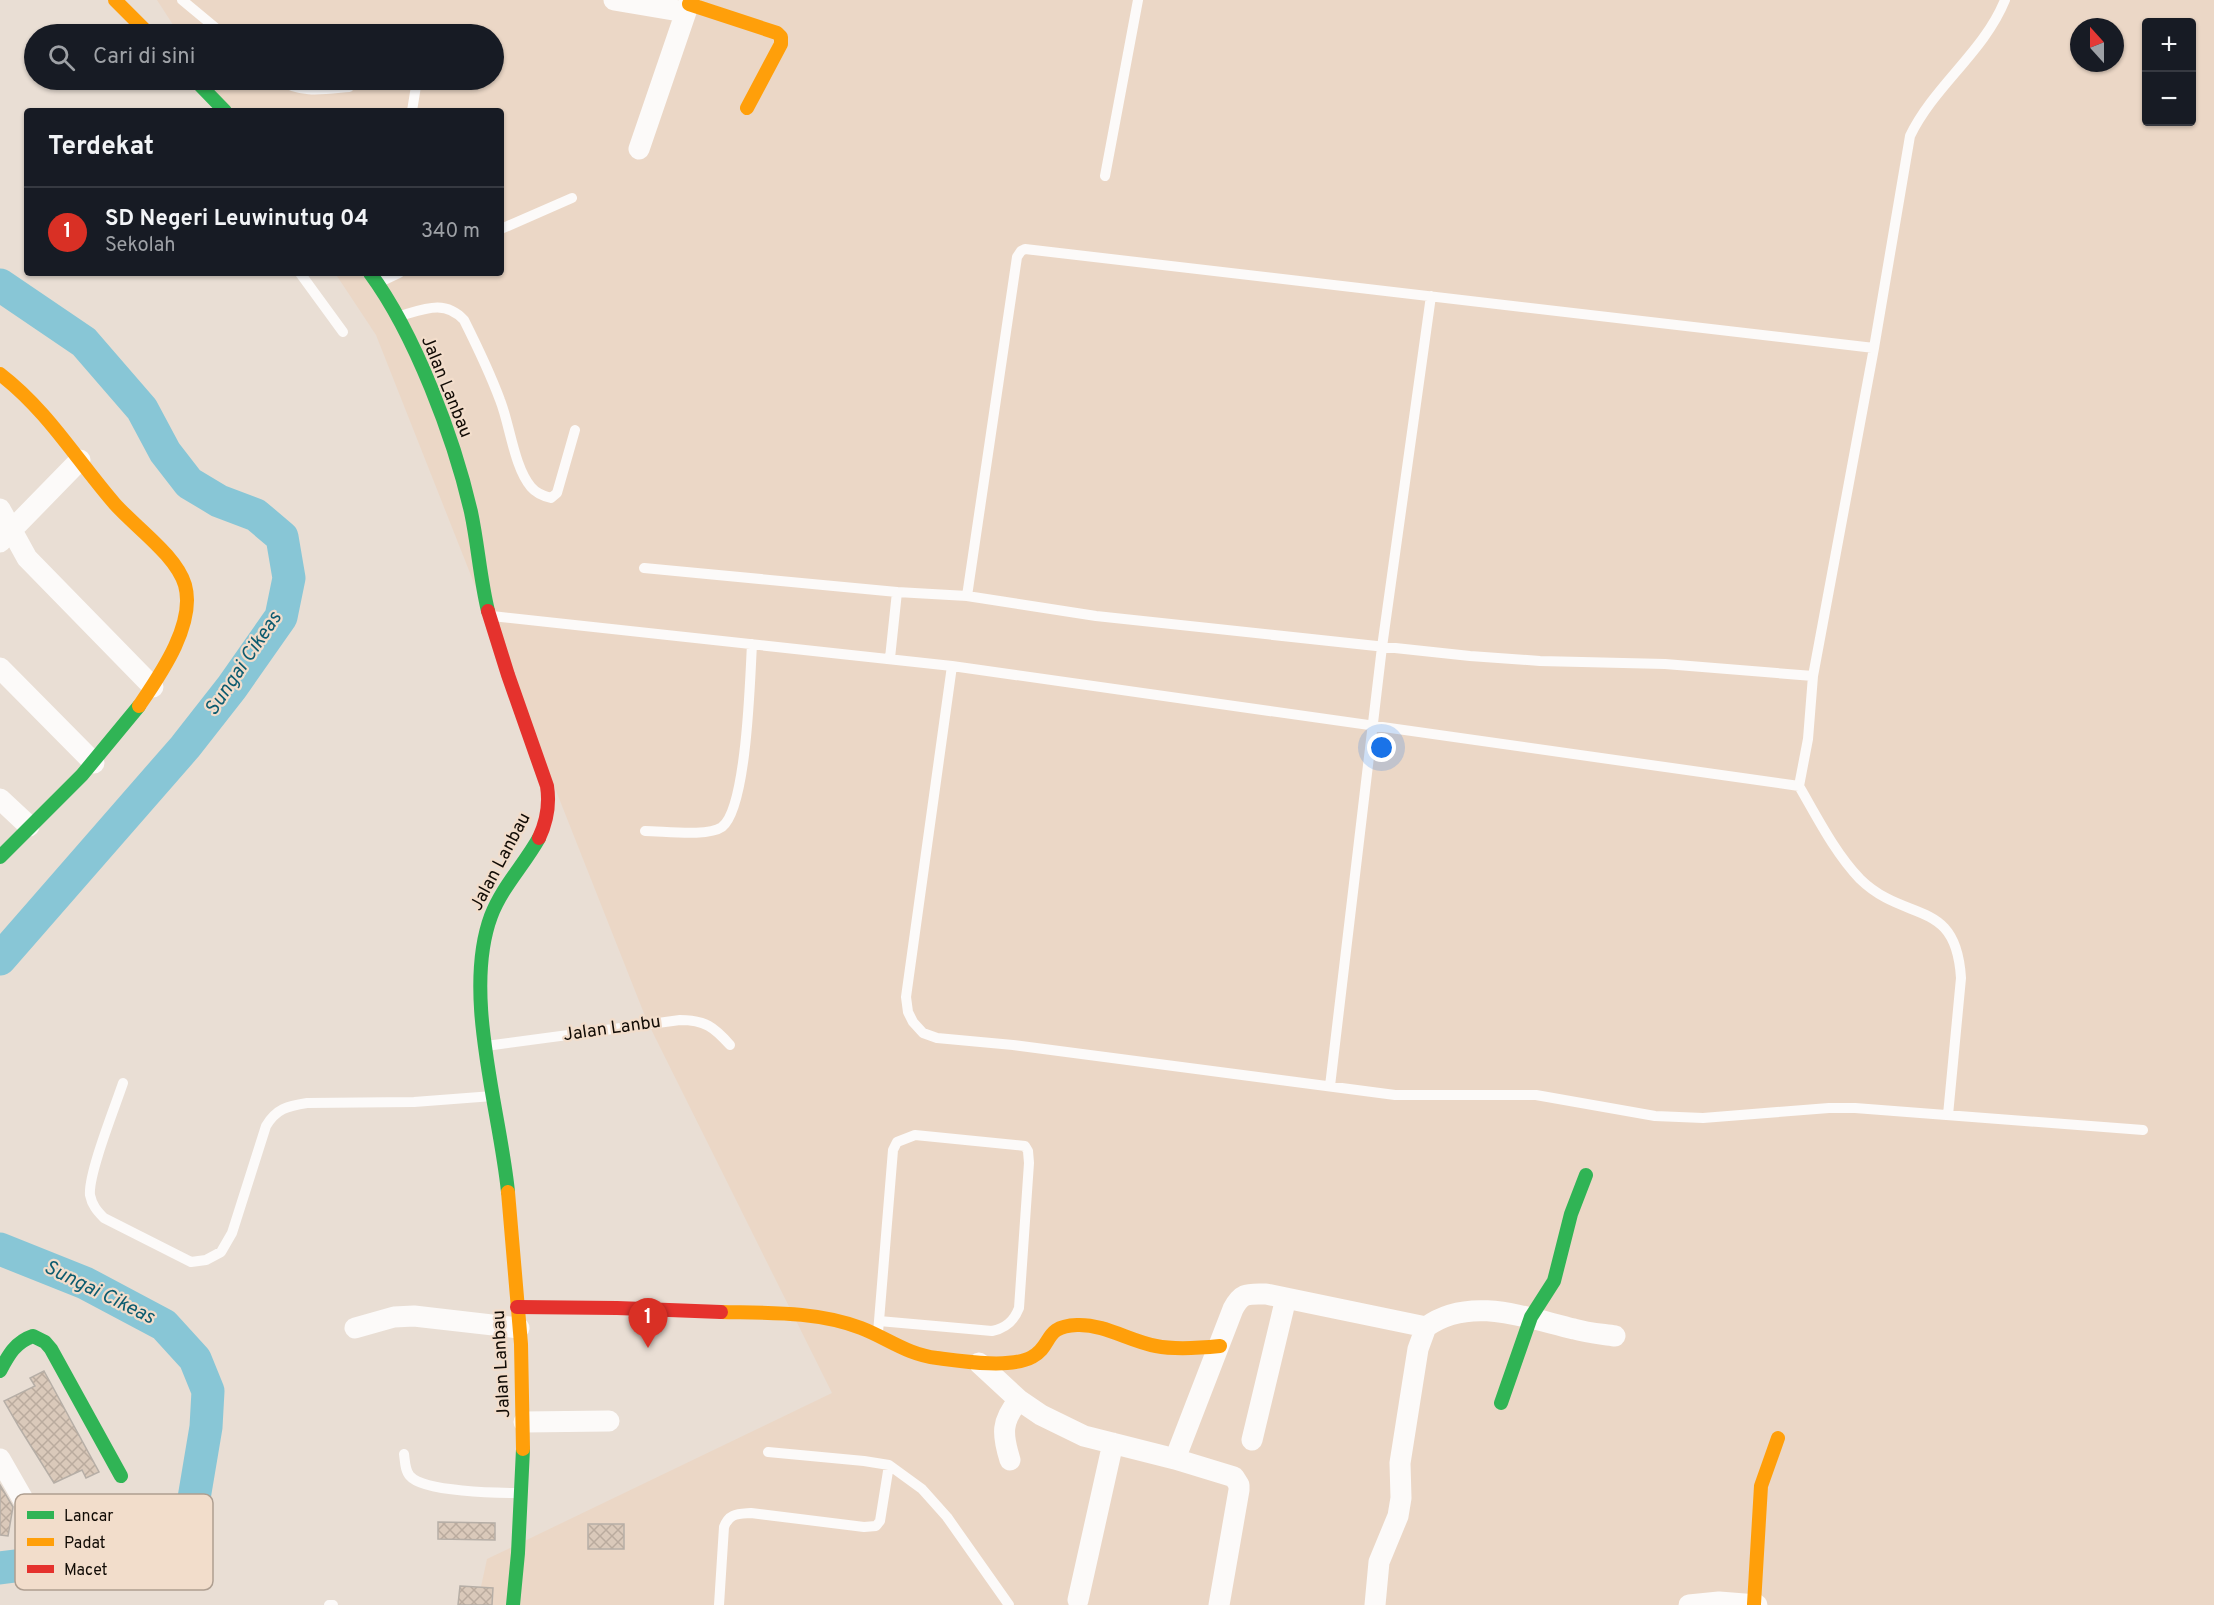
<!DOCTYPE html>
<html lang="id">
<head>
<meta charset="utf-8">
<style>
  body { margin:0; font-family:Overpass,sans-serif; background:#20242c; color:#f1f3f6 }
  .controls { position:absolute; right:18px; top:18px; display:grid; overflow:hidden; border-radius:6px; box-shadow:0 2px 4px #0004 }
  .controls button { width:54px; height:54px; display:grid; place-items:center; padding:0; border:0; border-bottom:2px solid #363941; background:#171b24; color:#f1f3f6; font:30px sans-serif }
  .compass { position:absolute; left:2070px; top:18px; width:54px; height:54px; border-radius:50%; background:#171b24; box-shadow:0 2px 4px #0004; rotate:339deg }
  .you { position:absolute; left:1382px; top:748px; width:21px; height:21px; margin:-15px; border:4px solid #fff; border-radius:50%; background:#1a73e8; box-shadow:0 0 0 9px #1a73e833 }
  .badge { display:grid; place-items:center; width:39px; height:39px; border-radius:50%; background:#d93025; color:#fff; font-size:20px; font-weight:700 }
  .pin { position:absolute; translate:-50% -50px; filter:drop-shadow(0 2px 3px #0008) }
  .pin::after { content:''; position:absolute; top:32px; width:21px; height:18px; background:inherit; clip-path:polygon(0 0,100% 0,50% 100%) }
  .list { margin:0; padding:0; list-style:none }
  h2 { display:flex; justify-content:space-between; align-items:center; height:78px; margin:0; padding:0 24px; font-size:26px }
  h2 small { font-size:20px; font-weight:400; color:#9ea1a6 }
  .list li { display:grid; grid-template-columns:39px 1fr auto; gap:18px; align-items:center; box-sizing:border-box; height:90px; padding:0 24px; border-top:2px solid #363941 }
  .list b { display:block; font-size:22px; white-space:nowrap }
  .list p { margin:0; font-size:20px; white-space:nowrap; color:#9ea1a6 }
  .list em { font-size:20px; font-style:normal; color:#9ea1a6 }
  .icon { flex:none; width:33px; height:33px; fill:none; stroke:currentColor; stroke-width:2; stroke-linecap:round; stroke-linejoin:round }
  .map { position:relative; flex:none; width:2214px; height:1605px; overflow:hidden }
  .search { position:absolute; background:#171b24; box-shadow:0 2px 4px #0004; left:24px; top:24px; width:480px; height:66px; display:flex; align-items:center; gap:15px; box-sizing:border-box; padding:0 21px; border-radius:33px; color:#9ea1a6; font-size:22px }
  .panel { position:absolute; background:#171b24; box-shadow:0 2px 4px #0004; left:24px; top:108px; width:480px; height:168px; border-radius:6px }
  .map>svg:first-child { display:block }
  .built { fill:#ebd7c6; fill-rule:evenodd }
  .lines { fill:none; stroke-linecap:round; stroke-linejoin:round }
  .river { stroke:#88c6d6; stroke-width:33 }
  .building { fill:url(#building-cross-hatch); stroke:#b6aea6; stroke-width:1.5 }
  .lane { stroke:#fcfaf9; stroke-width:10 }
  .street { stroke:#fcfaf9; stroke-width:21 }
  .fast { stroke:#30b455; stroke-width:14 }
  .slow { stroke:#ff9f0a; stroke-width:14 }
  .jam { stroke:#e5322d; stroke-width:14 }
  .labels { text-anchor:middle; dominant-baseline:central; stroke-width:4.5; stroke-linejoin:round; paint-order:stroke }
  .street-label { font-size:18px; fill:#110b05; stroke:#f2ddcb }
  .water-label { font-size:20px; font-style:italic; fill:#0c5b6f; stroke:#f2ddcb }
  .key { fill:#f2ddcb; stroke:#ae9e90; stroke-width:1.5 }
  .key-label { font-size:16px; fill:#110b05 }
</style>
</head>
<body>
<div class="map">
<svg width="2214" height="1605" viewBox="0 0 2214 1605">
  <defs>
    <pattern id="building-cross-hatch" width="8" height="8" patternUnits="userSpaceOnUse" patternTransform="scale(1.5)"><rect width="8" height="8" fill="#dac9ba"/><path d="M0 0l8 8M0 8l8-8" fill="none" stroke="#baab9e"/></pattern>
  </defs>
  <rect width="100%" height="100%" fill="#e9ded4"/>
  <path class="built" d="M157,0H2214V1605H477L487,1559L832,1393L647,1021L376,335L335,273H501V111H229L209,80H494V34H179ZM2146,22H2192V122H2146ZM2079,27H2115V63H2079Z"/>
  <g class="lines">
    <path class="river" d="M0,285L84,342L142,409L165,452L189,483L219,501L256,515L282,537L289,578L281,617L232,687L185,747L0,959
      M0,1249L85,1283L164,1325L195,1359L208,1391L206,1427L186,1546L163,1567L145,1571L31,1564L0,1568"/>
  </g>
  <path class="building" d="M44,1371L99,1472L86,1478L82,1470L54,1483L19,1427L4,1401L35,1386L30,1378Z
    M0,1485L13,1507L8,1536L0,1535Z
    M438,1522L495,1523V1540L438,1539Z
    M588,1524H624V1549H588Z
    M460,1586L493,1588L492,1605H458Z"/>
  <g class="lines">
    <path class="lane" d="M182,0L223,34
      M280,80C300,94 326,89 349,87
      M411,111H412L417,80
      M1105,176L1138,0
      M501,229L572,198
      M300,273L343,332
      M378,283L399,273
      M400,316C424,309 445,299 464,320C477,346 490,373 500,400C510,425 514,467 531,487C536,493 543,496 551,498L557,493L575,430
      M644,568L897,592L967,596L1096,616L1470,656L1540,661L1665,664L1813,676
      M967,596L1017,257L1021,251L1025,249L1874,348
      M492,616L952,666L1799,786C1817,817 1835,853 1860,879C1906,924 1956,897 1961,978L1948,1115
      M890,658L897,592
      M952,666L906,997L908,1012L913,1022L923,1033L937,1038L1013,1045L1395,1095H1536L1655,1116L1703,1118L1829,1108H1855L2143,1130
      M1799,786L1808,739L1813,676L1874,348L1910,136C1934,86 1984,52 2005,0
      M645,831C664,831 708,837 722,827C747,808 750,678 752,644
      M486,1046L680,1020C705,1020 714,1027 730,1045
      M123,1083C115,1107 88,1174 90,1195C92,1205 97,1211 104,1218L191,1262L206,1260L221,1252L232,1233L266,1126C276,1109 287,1106 307,1103L414,1102L493,1096
      M1330,1086L1382,647L1431,296
      M878,1332L879,1321L893,1150L897,1142L915,1135L1025,1146L1028,1151L1029,1163L1019,1308C1014,1321 1006,1328 992,1331L879,1321
      M404,1454C405,1461 405,1471 410,1476C423,1492 499,1493 521,1493
      M889,1465L922,1489L947,1517L1009,1605
      M329,1605H333
      M719,1605L724,1527C729,1513 738,1514 751,1513L864,1527L876,1526L880,1521L889,1465L864,1461L768,1452"/>
    <path class="street" d="M614,0L685,12
      M639,149L690,0
      M0,509L27,558L153,687
      M0,542L80,460
      M0,668L94,763
      M0,799L29,826
      M1426,1327C1470,1295 1527,1318 1574,1329C1588,1333 1602,1334 1615,1336
      M355,1328L394,1317L414,1316L519,1328
      M979,1363L1019,1400L1041,1415L1084,1436L1175,1459L1234,1477L1239,1485V1490L1219,1605
      M524,1422L609,1421
      M1252,1440L1286,1298
      M0,1459L36,1522
      M1175,1459L1233,1309C1242,1292 1248,1294 1266,1294L1426,1327L1418,1349L1400,1463L1401,1498L1398,1516L1379,1562L1375,1605
      M1010,1460C1002,1434 1001,1421 1019,1400
      M1078,1600L1113,1443
      M1689,1605L1719,1602L1757,1605"/>
    <path class="fast" d="M195,80L225,111
      M370,273C415,334 454,438 471,512C478,545 480,578 488,611
      M0,857L82,775L139,706
      M508,1192C500,1110 462,994 491,916C502,887 524,865 539,838
      M0,1371C8,1356 15,1342 33,1336L45,1342L51,1349L121,1476
      M1501,1403L1531,1317L1554,1281L1571,1214L1586,1175
      M513,1605L518,1553L523,1449"/>
    <path class="slow" d="M115,0L149,34
      M689,4L777,33L781,37V44L747,108
      M0,374C47,410 76,459 114,503C135,527 176,555 185,585C196,624 160,675 139,706
      M508,1192L521,1344L523,1449
      M721,1312C767,1313 817,1311 861,1328C887,1338 908,1355 937,1358C960,1361 1011,1369 1032,1357C1053,1346 1043,1326 1077,1325C1105,1324 1129,1341 1156,1346C1176,1350 1200,1348 1220,1346
      M1754,1604L1761,1486L1778,1438"/>
    <path class="jam" d="M488,611L508,675L547,786C550,805 547,821 539,838
      M517,1307L617,1308L721,1312"/>
  </g>
  <g class="labels">
    <g class="street-label">
      <text transform="translate(446 387) rotate(68)">Jalan Lanbau</text>
      <text transform="translate(501 862) rotate(-62)">Jalan Lanbau</text>
      <text transform="translate(612 1029) rotate(-8)">Jalan Lanbu</text>
      <text transform="translate(502 1364) rotate(-93)">Jalan Lanbau</text>
    </g>
    <g class="water-label">
      <text transform="translate(244 664) rotate(-56)">Sungai Cikeas</text>
      <text transform="translate(99 1293) rotate(26)">Sungai Cikeas</text>
    </g>
  </g>
  <rect x="15" y="1494" width="198" height="96" rx="9" class="key"/>
  <rect x="27" y="1511" width="27" height="8" fill="#30b455"/>
  <rect x="27" y="1538" width="27" height="8" fill="#ff9f0a"/>
  <rect x="27" y="1565" width="27" height="8" fill="#e5322d"/>
  <g class="key-label">
    <text x="64" y="1521">Lancar</text>
    <text x="64" y="1548">Padat</text>
    <text x="64" y="1575">Macet</text>
  </g>
</svg>
<div class="controls">
<button>+</button>
<button>−</button>
</div>
<svg class="compass" viewBox="-18 -18 36 36"><path d="M0-13l5 13h-10z" fill="#e53935"/><path d="M0 13l5-13h-10z" fill="#9ea1a6"/></svg>
<div class="you"></div>
<div class="pin badge" style="left:648px;top:1348px">1</div>
<div class="search"><svg class="icon" aria-label="search" viewBox="0 0 24 24"><circle cx="10" cy="10" r="6"/><path d="M15 15l6 6"/></svg>Cari di sini</div>
<section class="panel">
<h2>Terdekat<small></small></h2>
<ul class="list">
<li><span class="badge">1</span><div><b>SD Negeri Leuwinutug 04</b><p>Sekolah</p></div><em>340 m</em></li>
</ul>
</section>
</div>
</body>
</html>
